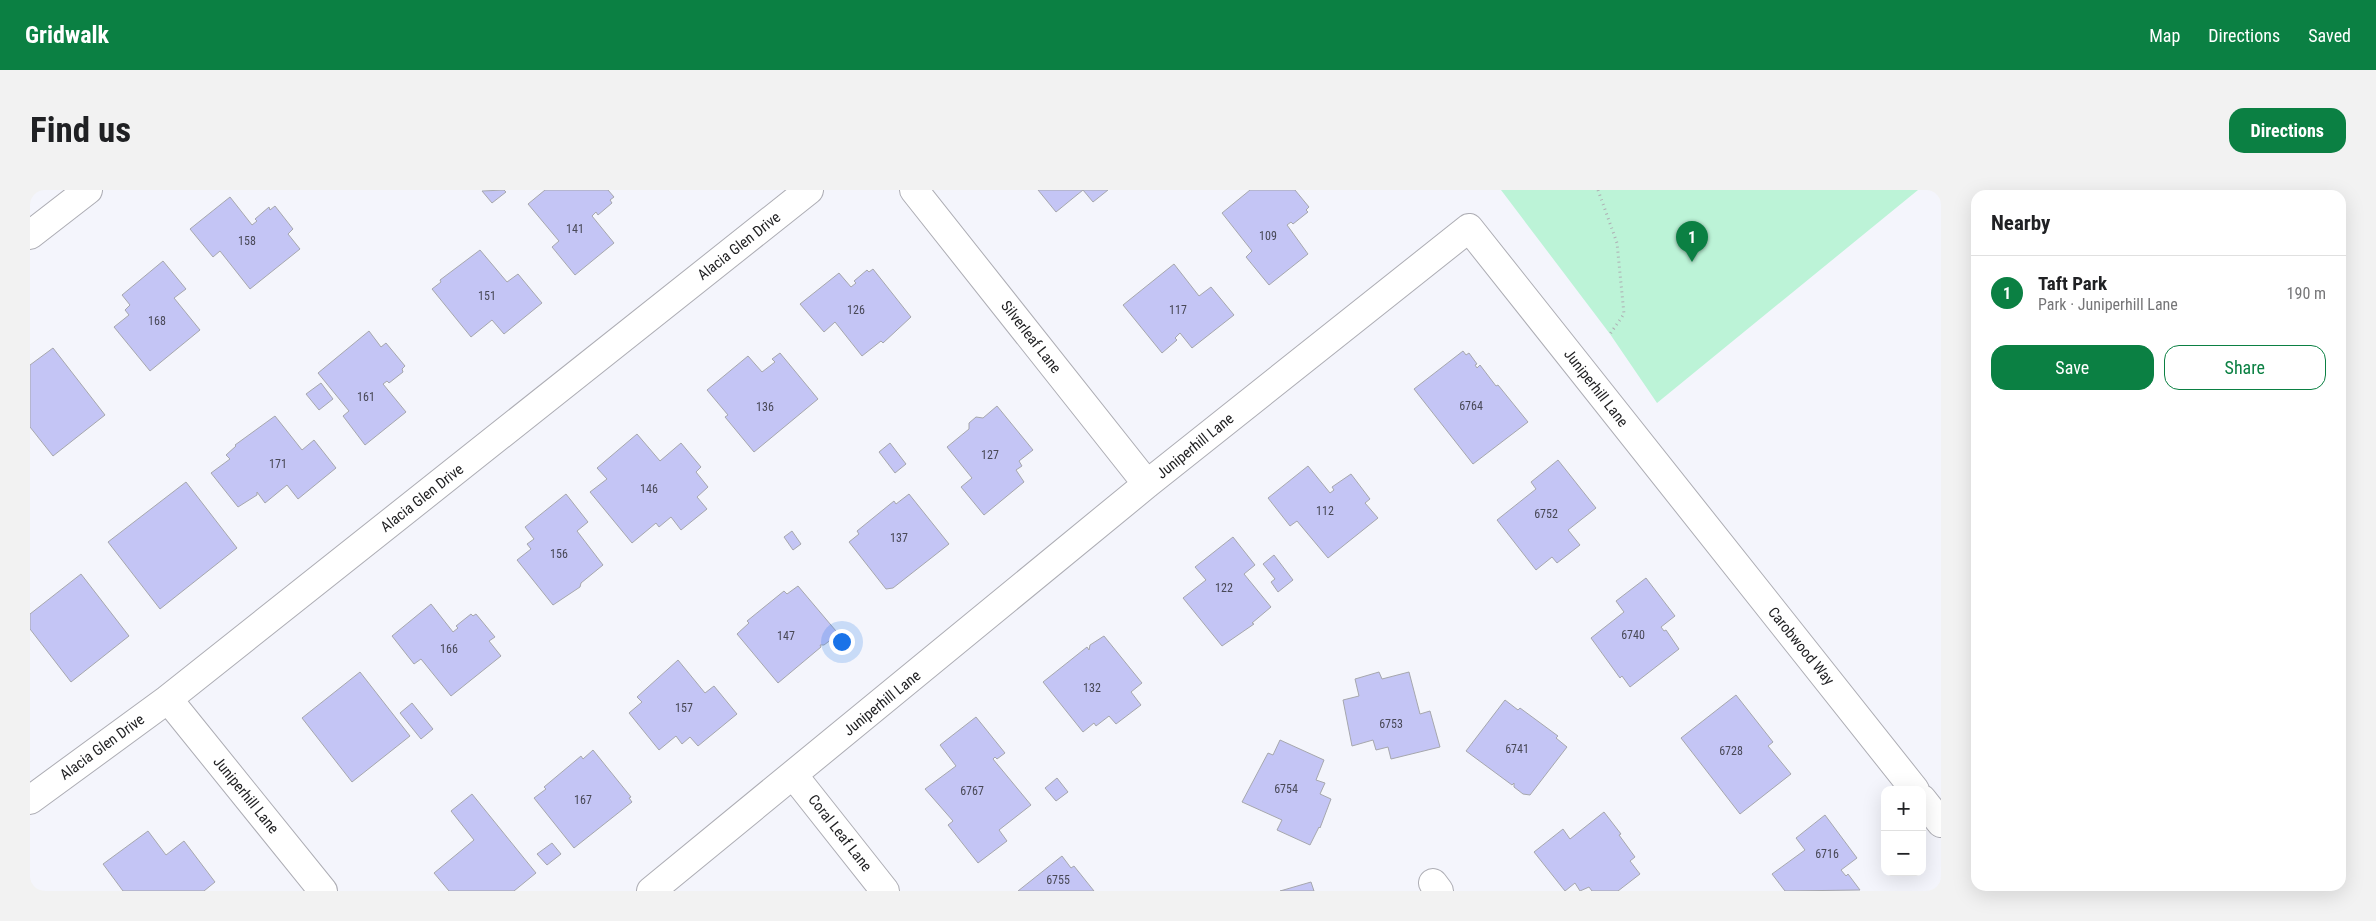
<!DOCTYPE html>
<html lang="en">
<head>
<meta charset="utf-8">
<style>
  body { margin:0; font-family:"Roboto Condensed",sans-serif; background:#f2f2f2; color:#202124 }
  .controls { position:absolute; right:15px; bottom:15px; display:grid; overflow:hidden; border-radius:10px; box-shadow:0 5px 20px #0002 }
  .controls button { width:45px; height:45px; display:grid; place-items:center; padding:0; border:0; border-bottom:1px solid #e0e0e0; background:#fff; color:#202124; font:25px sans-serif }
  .you { position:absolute; left:811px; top:451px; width:18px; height:18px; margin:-12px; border:4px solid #fff; border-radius:50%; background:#1a73e8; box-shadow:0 0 0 8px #1a73e833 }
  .badge { display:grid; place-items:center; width:32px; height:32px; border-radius:50%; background:#0b8043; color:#fff; font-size:16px; font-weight:700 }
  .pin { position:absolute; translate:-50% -41px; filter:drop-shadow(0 1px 2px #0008) }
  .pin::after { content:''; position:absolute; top:26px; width:18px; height:15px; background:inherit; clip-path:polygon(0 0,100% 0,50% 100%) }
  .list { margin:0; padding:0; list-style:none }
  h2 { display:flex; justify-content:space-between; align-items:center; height:65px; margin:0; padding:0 20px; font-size:21px }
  h2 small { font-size:16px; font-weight:400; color:#757577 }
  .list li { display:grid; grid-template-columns:32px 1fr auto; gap:15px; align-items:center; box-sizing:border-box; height:75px; padding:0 20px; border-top:1px solid #e0e0e0 }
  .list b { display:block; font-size:19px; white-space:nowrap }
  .list p { margin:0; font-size:16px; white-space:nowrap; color:#757577 }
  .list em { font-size:16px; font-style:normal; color:#757577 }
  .actions { display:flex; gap:10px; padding:15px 20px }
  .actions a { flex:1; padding:11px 0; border:1px solid #0b8043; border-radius:15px; text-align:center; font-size:18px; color:#0b8043 }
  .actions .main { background:#0b8043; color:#fff }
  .map { position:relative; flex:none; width:1911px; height:701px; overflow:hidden; border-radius:15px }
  header { display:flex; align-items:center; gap:30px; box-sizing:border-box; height:70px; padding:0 25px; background:#0b8043; color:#fff }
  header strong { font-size:24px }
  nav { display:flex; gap:28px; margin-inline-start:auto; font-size:18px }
  .intro { display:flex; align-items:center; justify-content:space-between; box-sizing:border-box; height:120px; padding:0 30px }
  h1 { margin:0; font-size:35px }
  .button { padding:12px 22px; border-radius:15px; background:#0b8043; color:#fff; font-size:18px; font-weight:700 }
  main { display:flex; gap:30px; padding:0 30px }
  aside { flex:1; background:#fff; border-radius:15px; box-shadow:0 5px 20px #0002 }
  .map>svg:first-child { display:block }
  .green { fill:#bcf3d7 }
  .building { fill:#c4c5f5; stroke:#a6a7ad }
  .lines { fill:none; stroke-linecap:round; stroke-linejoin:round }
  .street-casing { stroke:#adadb4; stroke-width:30 }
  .path { stroke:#aeafb4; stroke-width:3; stroke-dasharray:1 4; stroke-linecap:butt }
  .street { stroke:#fff; stroke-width:28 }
  .labels { text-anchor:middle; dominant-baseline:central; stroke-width:5; stroke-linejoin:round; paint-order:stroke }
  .number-label { font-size:12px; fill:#484856 }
  .street-label { font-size:15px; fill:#1f1f21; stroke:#fff }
</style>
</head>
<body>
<header>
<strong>Gridwalk</strong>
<nav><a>Map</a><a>Directions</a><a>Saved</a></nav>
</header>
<div class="intro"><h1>Find us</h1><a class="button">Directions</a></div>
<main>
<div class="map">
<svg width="1911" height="701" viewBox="0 0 1911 701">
  <rect width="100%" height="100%" fill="#f4f5fc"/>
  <path class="green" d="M1471,0H1888L1627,213L1580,144Z"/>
  <path class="building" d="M474,0L476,2L462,13L452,1Z
    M515,0H578L584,7L580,10L582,13L568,25L566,22L562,26L584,53L545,85L522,57L529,51L498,14Z
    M1008,0H1078L1063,12L1053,0L1026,22Z
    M1220,0H1265L1279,17L1276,20L1278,22L1263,34L1261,32L1257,35L1278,64L1239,95L1216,67L1222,61L1192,23Z
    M200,7L222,35L227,31L225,29L239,17L240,20L245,16L263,39L258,44L270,59L220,99L190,61L183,67L160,39Z
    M450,60L477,92L488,84L512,113L474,144L462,130L441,147L402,99L411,92L410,90Z
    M133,71L156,99L144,108L170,140L120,181L84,137L99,125L95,120L100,115L92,105Z
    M1144,74L1169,106L1181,97L1204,125L1162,158L1150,143L1145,148L1147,150L1132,163L1093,115Z
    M843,79L881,127L853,153L851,151L832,166L805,132L794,142L770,114L809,83L821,97L826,93L824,91L837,80L839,82Z
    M339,141L351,157L356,153L375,176L372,179L373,182L359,193L357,191L353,194L376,222L335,255L313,226L319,221L288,183Z
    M23,158L75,225L23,266L0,237V175Z
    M1433,161L1436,165L1439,163L1447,174L1445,175L1447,178L1450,175L1466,196L1468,195L1498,232L1443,274L1384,199Z
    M750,163L788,209L724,262L695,227L698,225L677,200L718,166L732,182L745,172L742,169Z
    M291,193L303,209L289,220L276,204Z
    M967,216L1003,260L989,271L992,276L986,280L994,292L954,325L931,297L942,288L917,257L939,239V233L946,227L953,228Z
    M245,226L272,260L284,250L306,278L268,309L257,295L235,313L227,302V305L208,317L181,283L200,269L196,265L206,256L205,255Z
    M607,244L630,271L651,253L671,277L666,282L678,297L667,307L677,319L651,340L641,327L629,337L626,333L602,353L560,302L577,289L567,278Z
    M860,253L876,274L865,283L849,262Z
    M1528,270L1566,318L1538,340L1550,355L1527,373L1522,367L1506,380L1467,330L1506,299L1501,292Z
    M1278,276L1300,303L1304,300L1302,297L1321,284L1340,309L1335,313L1348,328L1298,368L1267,331L1260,336L1238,308Z
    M156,292L207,358L130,419L78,352Z
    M536,304L558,332L547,341L573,375L551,393L550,397L523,415L487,370L501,359L497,354L504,349L495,337Z
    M879,304L919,354L863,398L856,399L819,352L829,344L827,341L864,311L866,314Z
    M762,341L771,354L763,360L754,347Z
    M1203,347L1225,375L1214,384L1241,417L1222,433L1224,434L1192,456L1153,408L1176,390L1165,377Z
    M1244,365L1263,390L1248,402L1241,392L1245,389L1233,374Z
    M51,384L99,446L41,492L0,439V424Z
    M1616,388L1645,426L1631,437L1634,441L1636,440L1649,459L1600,497L1592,486L1590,488L1561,448L1594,422L1586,411Z
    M768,396L806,441L802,449L794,455H790L791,457L748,493L707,444L719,433L717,431L754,401L757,404Z
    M401,414L423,442L428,438L426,436L441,424L443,426L446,424L465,447L459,451L471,466L421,506L391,469L384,474L362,446Z
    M1074,446L1112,493L1101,502L1111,515L1086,534L1079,526L1066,536L1064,533L1053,542L1013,492L1057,457L1059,460L1060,455Z
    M648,470L675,503L684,496L707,524L668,556L660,547L652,554L646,546L629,560L599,523L612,512L607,507Z
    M330,482L380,546L322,592L272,528Z
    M1349,482L1352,489L1379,482L1390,524L1400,521L1410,557L1361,569L1358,557L1346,560L1343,550L1322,556L1313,510L1329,506L1325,489Z
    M1706,505L1743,552L1738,556L1761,584L1710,624L1651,548Z
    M1475,510L1488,520L1490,518L1528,546L1526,548L1537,557L1500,605L1493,604L1484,597V593L1482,595L1436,561Z
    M382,513L403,539L391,549L370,523Z
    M946,527L975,563L967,569L965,567L963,569L1001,615L969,640L977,651L948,673L918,635L923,631L895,599L926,576L910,555Z
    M1250,550L1294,570L1286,590L1295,593L1290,604L1301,609L1290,638L1289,637L1280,655L1247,640L1252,630L1212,612L1238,563L1243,565Z
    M563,560L601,607L599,608L602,612L544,658L504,608L516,599L514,597L551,566L553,569Z
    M1027,588L1038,602L1026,611L1015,598Z
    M442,604L506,683L484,701H419L404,683L444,650L421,621Z
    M1574,622L1591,644L1589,645L1605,667L1600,671L1610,684L1588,701H1562L1559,697L1550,701L1545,693L1535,701L1504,662L1533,639L1540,649Z
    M1795,625L1827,668L1811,680L1816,686L1818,684L1830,700L1755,701L1742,684L1775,660L1766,648Z
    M118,641L136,665L154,651L185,692L174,701H93L73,674Z
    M522,653L531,664L517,675L507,664Z
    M1032,666L1041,678L1044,676L1064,701H988Z
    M1281,692L1284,701H1250Z"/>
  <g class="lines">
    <defs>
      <path id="street" d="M884,0L1117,294
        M0,45L58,0
        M138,509L293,701
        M764,586L855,701
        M1892,609L1911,633
        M0,610L138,509L779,0
        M1403,693L1409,701
        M621,701L1117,294L1439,38L1885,600"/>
    </defs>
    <use href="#street" class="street-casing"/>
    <path class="path" d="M1568,0L1587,53L1594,124L1580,144"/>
    <use href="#street" class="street"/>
  </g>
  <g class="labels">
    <g class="number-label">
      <text x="545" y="39">141</text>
      <text x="1238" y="46">109</text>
      <text x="217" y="51">158</text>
      <text x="457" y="106">151</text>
      <text x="826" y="120">126</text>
      <text x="1148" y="120">117</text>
      <text x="127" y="131">168</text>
      <text x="336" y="207">161</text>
      <text x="1441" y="216">6764</text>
      <text x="735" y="217">136</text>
      <text x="960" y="265">127</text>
      <text x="248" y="274">171</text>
      <text x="619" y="299">146</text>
      <text x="1295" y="321">112</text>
      <text x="1516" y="324">6752</text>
      <text x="869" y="348">137</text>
      <text x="529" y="364">156</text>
      <text x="1194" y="398">122</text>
      <text x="1603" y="445">6740</text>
      <text x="756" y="446">147</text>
      <text x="419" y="459">166</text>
      <text x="1062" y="498">132</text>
      <text x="654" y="518">157</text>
      <text x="1361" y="534">6753</text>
      <text x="1487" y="559">6741</text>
      <text x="1701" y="561">6728</text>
      <text x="1256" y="599">6754</text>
      <text x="942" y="601">6767</text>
      <text x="553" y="610">167</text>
      <text x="1797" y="664">6716</text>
      <text x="1028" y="690">6755</text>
    </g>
    <g class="street-label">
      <text transform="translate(709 56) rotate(-38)">Alacia Glen Drive</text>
      <text transform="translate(1001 147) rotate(52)">Silverleaf Lane</text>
      <text transform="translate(1566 198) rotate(52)">Juniperhill Lane</text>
      <text transform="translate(1165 256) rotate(-39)">Juniperhill Lane</text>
      <text transform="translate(392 308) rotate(-38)">Alacia Glen Drive</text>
      <text transform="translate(1771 456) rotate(51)">Carobwood Way</text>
      <text transform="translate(852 513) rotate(-39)">Juniperhill Lane</text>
      <text transform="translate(72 557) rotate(-36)">Alacia Glen Drive</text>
      <text transform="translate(216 605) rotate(51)">Juniperhill Lane</text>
      <text transform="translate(810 643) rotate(52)">Coral Leaf Lane</text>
    </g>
  </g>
</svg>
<div class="controls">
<button>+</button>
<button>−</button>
</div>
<div class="you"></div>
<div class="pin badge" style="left:1662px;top:72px">1</div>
</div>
<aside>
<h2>Nearby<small></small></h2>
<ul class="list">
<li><span class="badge">1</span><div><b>Taft Park</b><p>Park · Juniperhill Lane</p></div><em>190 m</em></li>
</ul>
<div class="actions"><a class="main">Save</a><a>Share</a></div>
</aside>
</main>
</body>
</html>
